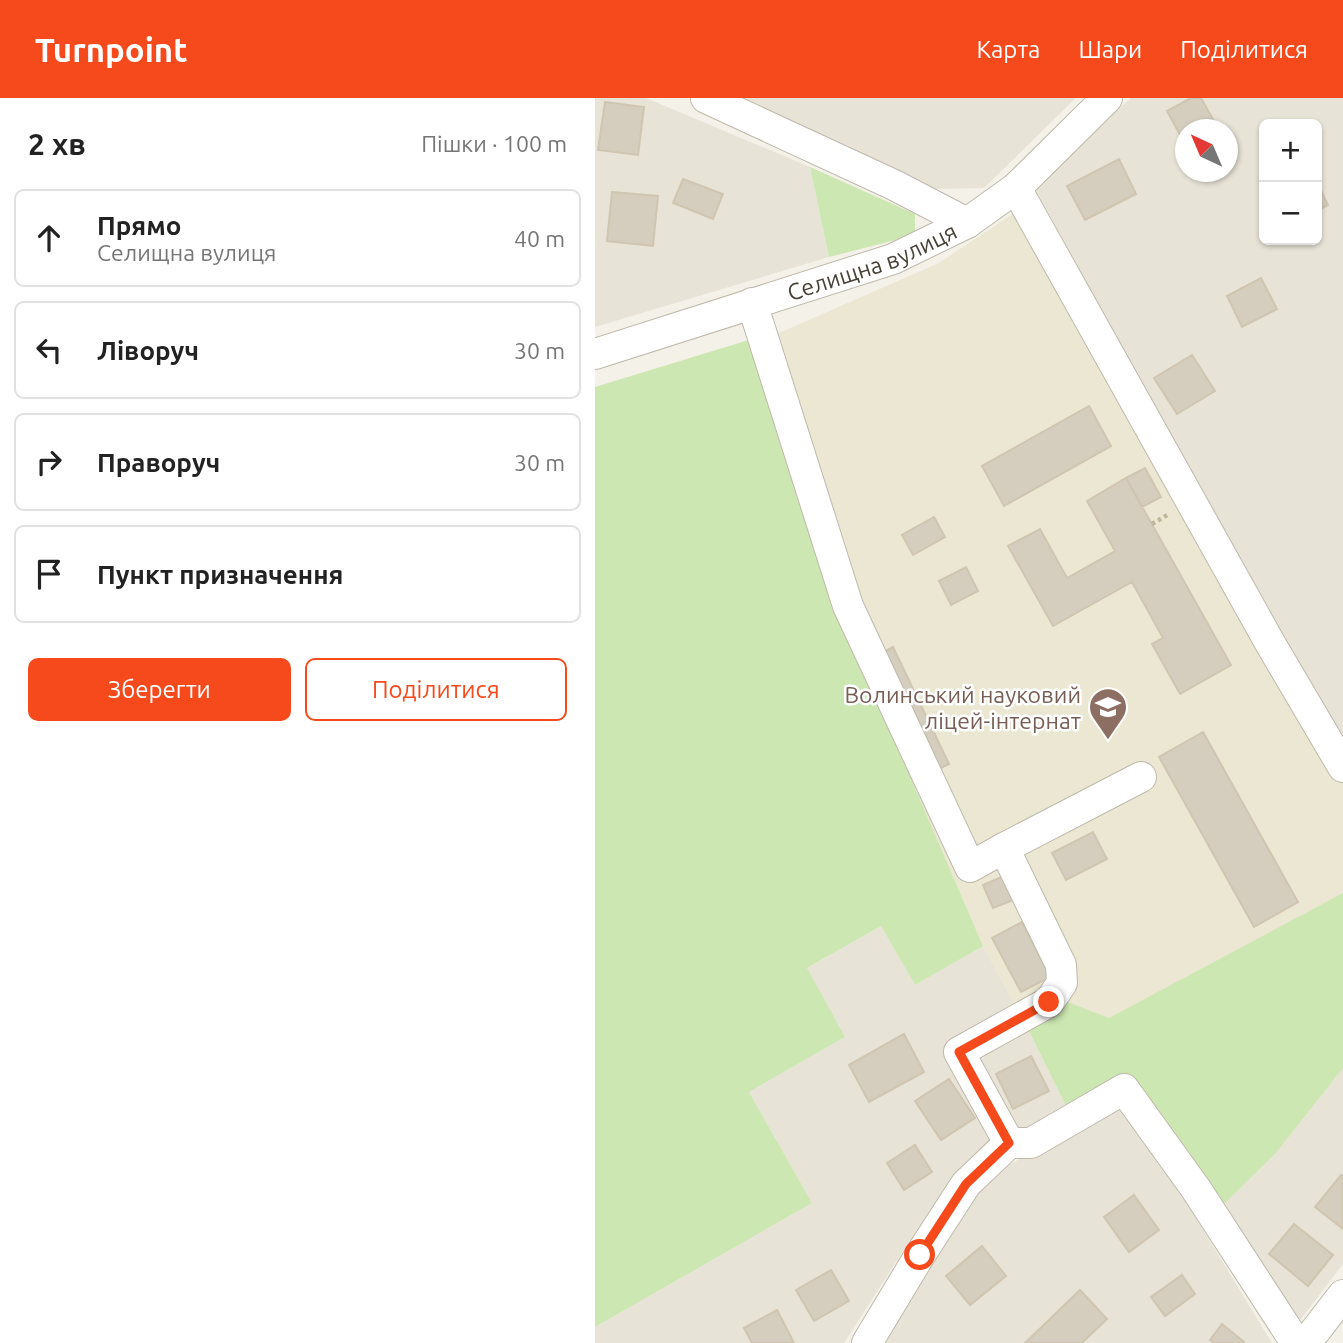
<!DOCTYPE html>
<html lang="uk">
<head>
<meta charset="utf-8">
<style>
  body { margin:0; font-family:Ubuntu,sans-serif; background:#f6f6f6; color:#222 }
  .controls { position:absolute; right:21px; top:21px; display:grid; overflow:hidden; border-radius:10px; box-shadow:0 2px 5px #0004 }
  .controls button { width:63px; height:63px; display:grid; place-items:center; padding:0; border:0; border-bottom:2px solid #e0e0e0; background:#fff; color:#222; font:35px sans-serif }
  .compass { position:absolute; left:580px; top:21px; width:63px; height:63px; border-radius:50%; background:#fff; box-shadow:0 2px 5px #0004; rotate:316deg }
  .stop { position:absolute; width:21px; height:21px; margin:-16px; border:5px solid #f64a1d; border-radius:50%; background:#fff }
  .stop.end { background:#f64a1d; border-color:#fff; box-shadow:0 2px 7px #0008 }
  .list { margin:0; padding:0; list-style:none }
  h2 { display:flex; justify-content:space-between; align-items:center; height:91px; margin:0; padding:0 28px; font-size:30px }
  h2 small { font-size:23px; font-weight:400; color:#767676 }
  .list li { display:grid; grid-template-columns:46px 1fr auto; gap:21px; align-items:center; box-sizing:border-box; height:98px; margin:0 14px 14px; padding:0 14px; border:2px solid #e0e0e0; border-radius:10px }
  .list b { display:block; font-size:26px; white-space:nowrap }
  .list p { margin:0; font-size:23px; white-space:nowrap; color:#767676 }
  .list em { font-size:23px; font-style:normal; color:#767676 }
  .actions { display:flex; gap:14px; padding:21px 28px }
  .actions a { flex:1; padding:16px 0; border:2px solid #f64a1d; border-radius:10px; text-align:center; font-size:24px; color:#f64a1d }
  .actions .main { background:#f64a1d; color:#fff }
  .icon { flex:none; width:38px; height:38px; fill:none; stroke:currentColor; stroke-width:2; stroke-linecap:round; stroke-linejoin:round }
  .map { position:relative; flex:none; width:748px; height:1245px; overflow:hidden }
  header { display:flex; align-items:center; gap:42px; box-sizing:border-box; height:98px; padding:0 35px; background:#f64a1d; color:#fff }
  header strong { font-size:33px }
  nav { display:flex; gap:38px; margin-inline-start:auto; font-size:24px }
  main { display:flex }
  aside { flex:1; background:#fff }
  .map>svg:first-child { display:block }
  .residential { fill:#e7e3d6; fill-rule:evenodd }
  .education { fill:#ece7d2 }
  .green { fill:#cce7b1 }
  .building { fill:#d5cdbd; stroke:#d0c5b1; stroke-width:2 }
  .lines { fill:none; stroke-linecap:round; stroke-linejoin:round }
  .minor-casing { stroke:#bfb9ab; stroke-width:32 }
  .path { stroke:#c0b69c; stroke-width:4.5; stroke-dasharray:3.5 3.5; stroke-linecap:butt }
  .minor { stroke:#fff; stroke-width:30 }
  .route { stroke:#f64a1d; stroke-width:9 }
  .labels { text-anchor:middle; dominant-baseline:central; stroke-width:5; stroke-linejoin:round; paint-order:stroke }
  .street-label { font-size:23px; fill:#474137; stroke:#fff }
  .education-label { font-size:23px; fill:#785e54; stroke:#fff; text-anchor:end }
</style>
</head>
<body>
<header>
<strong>Turnpoint</strong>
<nav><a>Карта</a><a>Шари</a><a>Поділитися</a></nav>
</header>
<main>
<aside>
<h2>2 хв<small>Пішки · 100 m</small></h2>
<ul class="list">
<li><svg class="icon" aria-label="ahead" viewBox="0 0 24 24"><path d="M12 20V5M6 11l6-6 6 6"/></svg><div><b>Прямо</b><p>Селищна вулиця</p></div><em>40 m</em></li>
<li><svg class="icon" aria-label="left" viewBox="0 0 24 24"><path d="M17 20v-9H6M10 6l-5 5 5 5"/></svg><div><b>Ліворуч</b></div><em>30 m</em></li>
<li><svg class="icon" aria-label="right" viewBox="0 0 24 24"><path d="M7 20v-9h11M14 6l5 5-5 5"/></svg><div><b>Праворуч</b></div><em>30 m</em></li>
<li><svg class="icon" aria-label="arrive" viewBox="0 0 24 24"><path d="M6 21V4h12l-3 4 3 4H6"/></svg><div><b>Пункт призначення</b></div></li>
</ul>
<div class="actions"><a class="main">Зберегти</a><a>Поділитися</a></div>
</aside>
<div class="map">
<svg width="748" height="1245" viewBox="0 0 748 1245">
  <rect width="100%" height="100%" fill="#f4f1e8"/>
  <path class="residential" d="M0,0H51L215,69L234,159L0,229Z
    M143,0H481L389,90L341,91Z
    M536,0H748V646L673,516L439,88ZM669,26H722V142H669ZM590,32H632V74H590Z
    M286,828L320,887L388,848L431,927L475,1016L396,1045L312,1147L249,1245H0V1229L217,1105L154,994L250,939L211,871Z
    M748,970V1166L702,1226L629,1106L680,1056Z
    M524,1000L585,1094L677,1245H287L332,1161L395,1079Z"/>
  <path class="education" d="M422,113L748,682V970L680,1056L629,1106L533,983L431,927L388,848L243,511L159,246L344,165Z"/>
  <path class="green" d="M215,69L320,116V137L234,159Z
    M157,241L243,511L388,848L320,887L286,828L212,870L250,939L154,994L217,1105L0,1229V289Z
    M748,795V970L680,1056L629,1106L533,983L475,1016L431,927L470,903L514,920Z"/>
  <path class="building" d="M596,0H606L624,32H590V46L572,13Z
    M10,4L49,9L43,57L3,52Z
    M524,61L541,96L490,122L472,88Z
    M88,81L128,96L118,121L78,105Z
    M722,84L733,107L722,113Z
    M17,94L63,98L58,148L12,143Z
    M666,180L682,211L647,229L632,198Z
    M597,257L620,293L582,316L559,280Z
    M494,308L516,348L409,408L387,368Z
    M550,370L566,399L547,409L531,380Z
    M531,380L636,567L585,596L557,546L568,540L537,484L458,528L413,448L445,431L472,480L520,453L492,403Z
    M339,419L350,439L318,457L307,437Z
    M371,469L383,493L356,507L344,483Z
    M298,549L354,666L340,673L285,556Z
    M608,634L703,804L659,829L564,659Z
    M498,734L512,761L471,782L457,755Z
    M411,777L421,801L398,810L388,787Z
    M427,824L455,879L426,894L397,840Z
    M309,936L329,974L274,1004L254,967Z
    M436,958L454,993L418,1011L401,976Z
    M354,981L380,1020L346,1042L320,1003Z
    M320,1047L337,1074L309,1092L292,1065Z
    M746,1077L748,1078V1131L720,1109Z
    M539,1097L564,1132L534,1154L509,1119Z
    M699,1126L738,1157L713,1188L674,1156Z
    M387,1148L411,1178L375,1207L351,1178Z
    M236,1172L254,1203L219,1223L201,1192Z
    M587,1177L600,1196L570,1218L556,1199Z
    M485,1192L512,1221L487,1245H430Z
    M182,1212L199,1245H157L149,1230Z
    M627,1226L649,1244V1245H619L615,1242Z"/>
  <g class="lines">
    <defs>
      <g id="minor">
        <path d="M111,0L299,87L372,125"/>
        <path d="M421,90L675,545L748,669"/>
        <path d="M157,205L253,508L375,769L409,750"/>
        <path id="s1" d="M0,256L298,161L372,125L421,90L512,0"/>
        <path d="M414,1045L364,954L454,904L467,885L466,867L409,750L546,679"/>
        <path d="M414,1045H436L529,991L601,1091L701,1245"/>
        <path d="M272,1245L325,1157L371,1086L414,1045"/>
        <path d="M711,1245L748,1197"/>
      </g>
    </defs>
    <use href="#minor" class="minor-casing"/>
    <path class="path" d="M557,426L574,416"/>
    <use href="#minor" class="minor"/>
  </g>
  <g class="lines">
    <path class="route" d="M325,1157L371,1086L414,1045L364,954L454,904"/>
  </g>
  <defs>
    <symbol id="school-pin" viewBox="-11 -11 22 30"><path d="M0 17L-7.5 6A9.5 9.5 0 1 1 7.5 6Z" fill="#8d6e63" stroke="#fff"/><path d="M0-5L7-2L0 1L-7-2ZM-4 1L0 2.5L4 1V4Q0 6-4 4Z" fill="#fff"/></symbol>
  </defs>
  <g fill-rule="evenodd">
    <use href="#school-pin" x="491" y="587" width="44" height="60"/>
  </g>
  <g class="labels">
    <g class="street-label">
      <text stroke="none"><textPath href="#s1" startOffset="292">Селищна вулиця</textPath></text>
    </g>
    <g class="education-label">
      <text x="486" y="596">Волинський науковий<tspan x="486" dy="26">ліцей-інтернат</tspan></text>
    </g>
  </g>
</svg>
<div class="controls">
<button>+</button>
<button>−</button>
</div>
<svg class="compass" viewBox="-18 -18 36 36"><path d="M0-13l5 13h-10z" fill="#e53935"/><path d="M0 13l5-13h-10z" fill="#767676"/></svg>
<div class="stop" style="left:325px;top:1157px"></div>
<div class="stop end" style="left:454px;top:904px"></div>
</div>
</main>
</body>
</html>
